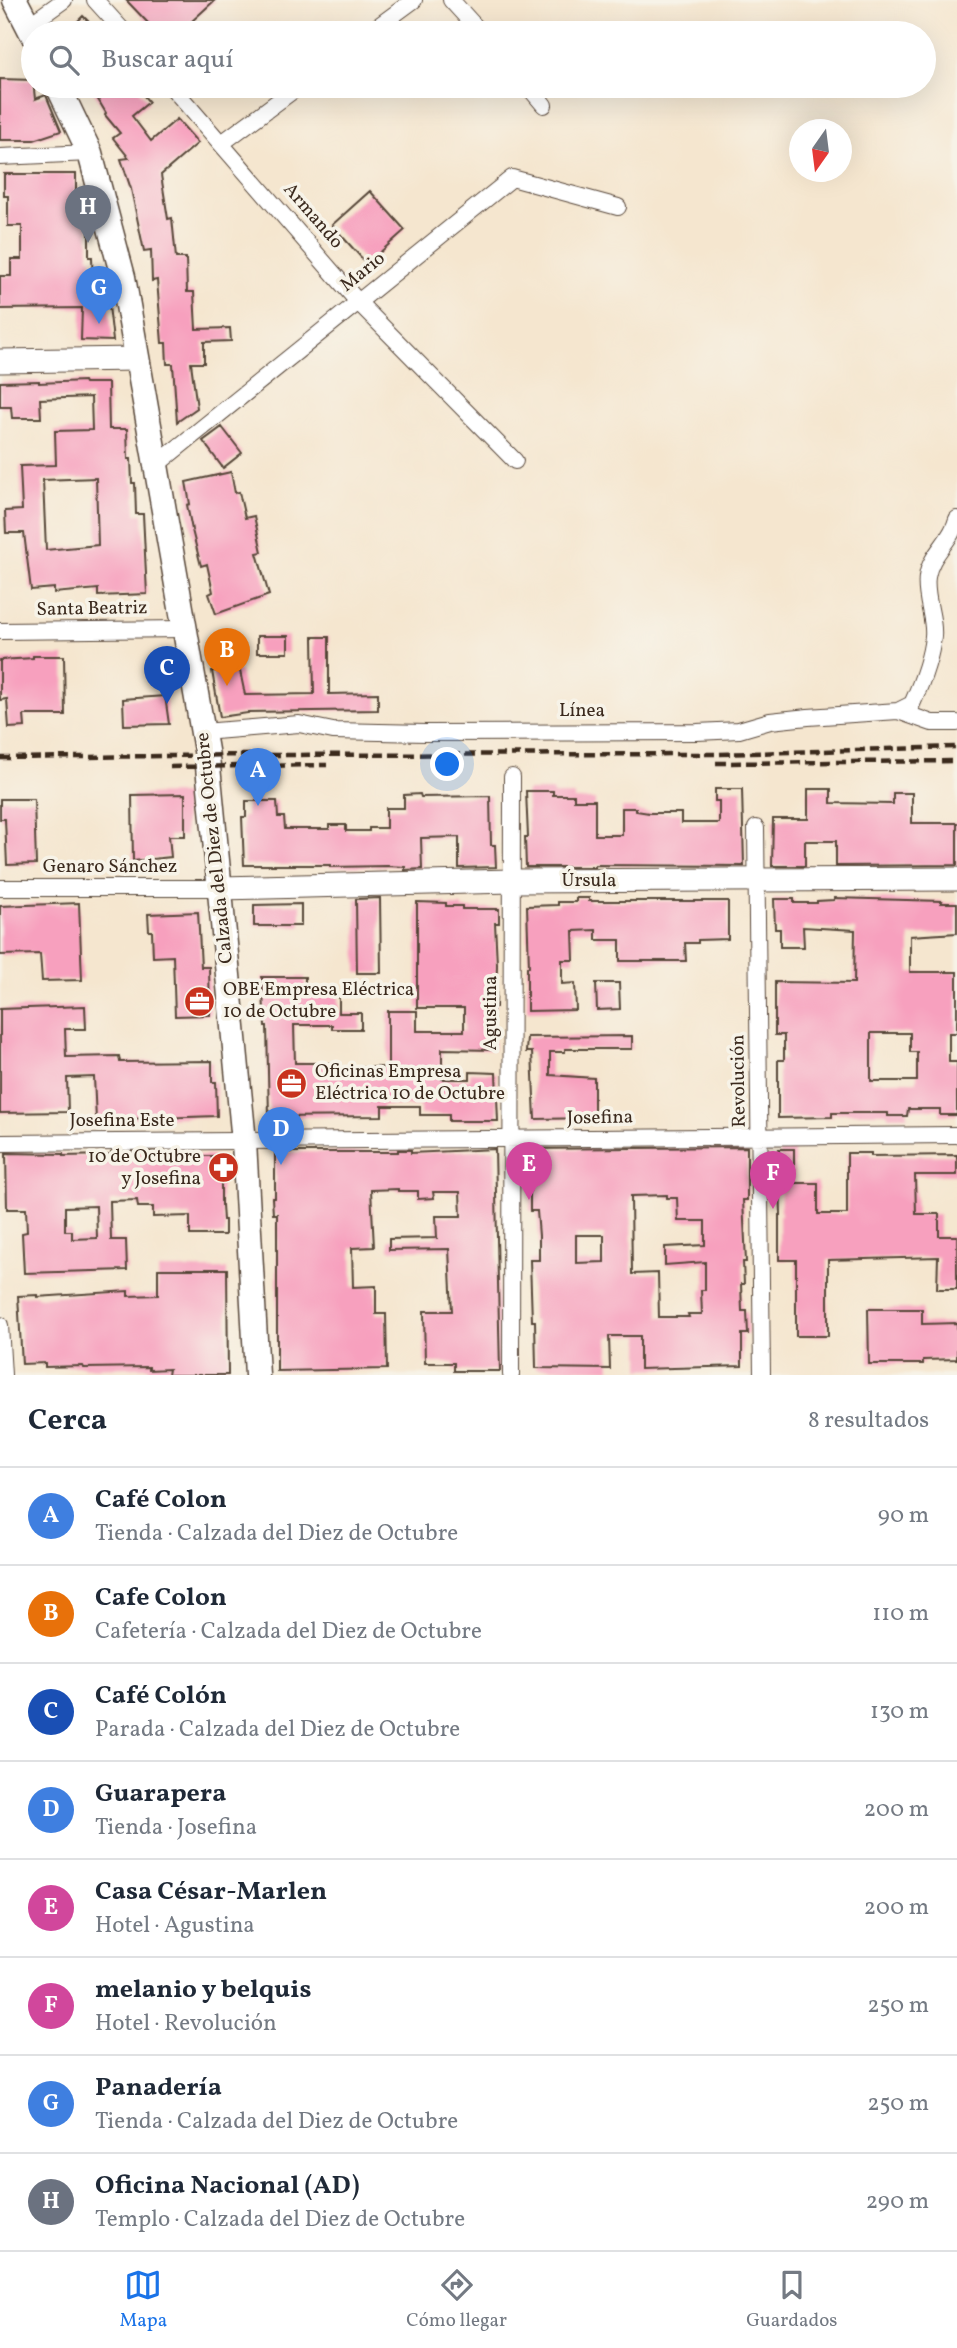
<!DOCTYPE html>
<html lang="es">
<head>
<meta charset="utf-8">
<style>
  body { margin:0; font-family:Vollkorn,serif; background:#f2f2f3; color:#1f2937 }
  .compass { position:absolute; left:789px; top:119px; width:63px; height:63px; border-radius:50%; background:#fff; box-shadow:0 7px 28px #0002; rotate:194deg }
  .you { position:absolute; left:448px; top:765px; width:24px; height:24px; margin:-18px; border:5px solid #fff; border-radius:50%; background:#1a73e8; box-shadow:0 0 0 10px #1a73e833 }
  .badge { display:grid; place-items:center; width:46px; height:46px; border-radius:50%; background:#1a73e8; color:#fff; font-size:23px; font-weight:700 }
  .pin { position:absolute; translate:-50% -58px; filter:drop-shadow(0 2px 4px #0008) }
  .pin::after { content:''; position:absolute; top:37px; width:24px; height:21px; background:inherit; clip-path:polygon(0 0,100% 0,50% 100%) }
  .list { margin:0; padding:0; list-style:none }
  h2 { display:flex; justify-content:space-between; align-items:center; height:91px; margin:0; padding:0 28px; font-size:30px }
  h2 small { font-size:23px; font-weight:400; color:#747a83 }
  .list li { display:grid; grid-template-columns:46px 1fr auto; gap:21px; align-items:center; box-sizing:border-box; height:98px; padding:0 28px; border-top:2px solid #e0e1e3 }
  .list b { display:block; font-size:26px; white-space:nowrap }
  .list p { margin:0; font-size:23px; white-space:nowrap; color:#747a83 }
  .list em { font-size:23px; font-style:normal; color:#747a83 }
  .icon { flex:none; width:38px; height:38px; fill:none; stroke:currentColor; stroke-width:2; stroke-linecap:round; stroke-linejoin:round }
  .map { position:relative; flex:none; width:957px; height:1375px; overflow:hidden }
  .search { position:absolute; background:#fff; box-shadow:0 7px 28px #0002; left:21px; right:21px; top:21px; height:77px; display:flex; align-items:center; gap:18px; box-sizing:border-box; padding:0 24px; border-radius:38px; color:#747a83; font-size:26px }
  .sheet { height:875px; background:#fff }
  nav { display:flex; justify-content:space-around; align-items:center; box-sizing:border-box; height:98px; border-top:2px solid #e0e1e3; background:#fff; font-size:19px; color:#747a83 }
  nav a { display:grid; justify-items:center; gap:4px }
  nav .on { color:#1a73e8 }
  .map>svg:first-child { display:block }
  .building { fill:#f7a0be; fill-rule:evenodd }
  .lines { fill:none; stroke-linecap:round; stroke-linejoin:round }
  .street-casing { stroke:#574639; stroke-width:18 }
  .secondary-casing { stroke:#574639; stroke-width:25 }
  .primary-casing { stroke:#574639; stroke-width:27 }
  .street { stroke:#fff; stroke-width:16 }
  .secondary { stroke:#fff; stroke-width:23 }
  .primary { stroke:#fff; stroke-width:24 }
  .rail { stroke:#3b2a1e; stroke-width:4.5; stroke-dasharray:10 5; stroke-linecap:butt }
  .labels { text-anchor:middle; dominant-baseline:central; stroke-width:7; stroke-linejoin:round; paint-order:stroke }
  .street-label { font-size:19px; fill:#3b2a1e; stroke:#f7f3e8 }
  .poi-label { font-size:19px; fill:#3b2a1e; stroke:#f7f3e8; text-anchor:start }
</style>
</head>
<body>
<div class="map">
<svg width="957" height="1375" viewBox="0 0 957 1375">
  <rect width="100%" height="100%" fill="#f7f3e8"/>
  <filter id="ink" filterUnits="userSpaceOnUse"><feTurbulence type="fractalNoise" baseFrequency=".0143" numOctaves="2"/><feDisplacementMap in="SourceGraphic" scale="14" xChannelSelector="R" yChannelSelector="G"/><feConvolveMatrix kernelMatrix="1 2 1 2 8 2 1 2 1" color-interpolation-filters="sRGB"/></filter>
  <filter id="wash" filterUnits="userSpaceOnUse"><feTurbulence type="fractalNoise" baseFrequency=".00686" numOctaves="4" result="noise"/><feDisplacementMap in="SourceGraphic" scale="28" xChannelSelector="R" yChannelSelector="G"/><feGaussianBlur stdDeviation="1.57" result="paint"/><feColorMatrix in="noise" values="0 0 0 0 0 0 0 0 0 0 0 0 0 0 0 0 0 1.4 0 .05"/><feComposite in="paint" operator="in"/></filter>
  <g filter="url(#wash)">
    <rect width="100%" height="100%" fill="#f5e6cf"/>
    <g id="blocks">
      <path class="building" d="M126,0H215L179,33H138L149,24Z
        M83,16L100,33H66Z
        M0,79L33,80L35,99L46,95L61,131L34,140H0Z
        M90,86H136L149,102L132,116L151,141L177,119L198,143L161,175L168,219L172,218L176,258H186L187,292H194L196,329L230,328L231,341L204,342V363H191L197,408L177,422L173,364H167L166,343H162L157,280L152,281L151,250L144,251L131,189L121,159L129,158L113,138L120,133L105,115L106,113Z
        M4,174H76V201H87L89,207V257H92L93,288H107L113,341L81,340L82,308L0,309V276H11V259H22V226H8V196H4Z
        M370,191L405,230L367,264L332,225Z
        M39,381V383L84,381L85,383H108L109,429H127L128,459H131L132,483H135L136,514H143L147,594L98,596V589L54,593V588L31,590L24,533H6L5,511L22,510L20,466L56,465L55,431L92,430L91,397L40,399L41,418H12L11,407H0V382ZM96,478L98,545L46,550L43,480Z
        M222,427L242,453L223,468L203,441Z
        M231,472L235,493L239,492L245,518L254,516L262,552L257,553L269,595L216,614L209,594L213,592L207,564L201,566L192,530L187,505L190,504L186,482Z
        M257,636H288V653H257Z
        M313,637H329V694L378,693V710L248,712V713L220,717L212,671H219L213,641L227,638L233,671H240L245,695L314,694Z
        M33,656H64L65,715H24L25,727L9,728L7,699L0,700V660L33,658Z
        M165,696L169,724L124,725L123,699Z
        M715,789H742L744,866L595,865V867H526L525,837H528L526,791H553V795H574V800H595V835H622V808H636V811L649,813H681V823H719V801H715Z
        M808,789H831V803L893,804V793H912V823H957V865L836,866V841H805V866H772L773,819H808Z
        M185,794V836H169L171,857L133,861L132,795Z
        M420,794L421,797L490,796L491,845H495L496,867L459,868V837L421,838L422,869L405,870V867L387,866L330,867V865H244L242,817H246V801H277L278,817H284L285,829H329V825H346V831H369V828H386V808H404V795Z
        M0,799H34L36,864L7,865L5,819H0Z
        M380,898L381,973H357L356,899Z
        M576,898H589V901H728V939L698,940V943H685L686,961H620V940H596V930L573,931L574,960H562V984L575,983L576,1010L527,1011V967H529L527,906L558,905V902H576Z
        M834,898L942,901L941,903H957V933L910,936V972H957V1033H949V1062H957V1115H940V1109H908L907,1116H888V1113H832V1117L778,1118V1060H784V1035H775V982L854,983L855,930L803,927L804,947H780V929H775L774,899H794V903H817V901L834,900ZM871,1033H910V1052H917V1081H871Z
        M417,902L446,903V906H462V909H499V923H495L497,964L496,1007H493L494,1050L442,1049V1079H470V1072L496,1073L498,1121H449V1115H420V1106H382V1116L269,1117L267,1026H265L262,977H305V994H339V1013H361V1029H332V1025H294L295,1063H337V1068L388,1067V1011H417V1031H464V1008H417Z
        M79,903L82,980L42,981L40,954L0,955V906Z
        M301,904V926H254V905Z
        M198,912L201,967H209L210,1015L175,1016L173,956L153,957L152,931H149L148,914Z
        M596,983H619L620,1009L597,1010Z
        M85,1006L86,1029H65L66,1057L119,1056L120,1062L212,1061V1082H216L217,1116L96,1120L94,1077L67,1078L68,1112L0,1113V1009Z
        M632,1036V1049H565V1052H550V1075L594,1078V1118L535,1119L532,1052H526L527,1037Z
        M747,1147V1200H743L746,1262H743L744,1284H741L742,1311H747L748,1334H742V1366L640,1369V1336H609L610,1369L536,1368L535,1321H532L530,1260H539V1236L537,1211H530V1189H527L526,1149ZM667,1195V1198H677L678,1221H705V1245L665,1247V1265L705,1262V1290H701L702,1314H688L689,1317H659L658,1273L632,1274L631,1196ZM576,1235H604V1262L576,1263Z
        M495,1149L500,1371H454V1363H425L424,1311H452L449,1249L389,1250V1239L437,1238L436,1216H461L460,1192H433L434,1198L418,1199V1191H398V1189L371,1190L374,1247L352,1248L353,1287L376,1286V1314H386L387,1369L277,1371V1214H273L272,1198H275V1152H398V1150H411V1153Z
        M779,1149H794V1183H818V1214H847V1153H871V1156L957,1155V1175H915L916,1214H939V1236H957V1289H937L938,1257L828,1260V1336H796V1260H779V1215H781Z
        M160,1152V1156H218V1180H221V1205H222L223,1220H225V1235H190V1216L153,1217V1207H138L137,1200L110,1201L111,1240H126L127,1270L24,1273L22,1233L27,1232L26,1209H7L6,1153L63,1154V1156L111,1155V1153ZM96,1206L97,1238L72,1239V1231H65V1207Z
        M158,1269H227L228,1375H168L169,1369L149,1370V1367L84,1368L83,1366L45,1367V1363L22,1364L18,1296L37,1295V1297L128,1291V1296L158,1295Z
        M868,1309H922V1324L957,1323V1359L923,1360V1364H869Z"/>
    </g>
  </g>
  <g filter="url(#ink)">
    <use href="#blocks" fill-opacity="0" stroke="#574639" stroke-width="2"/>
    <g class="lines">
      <defs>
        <path id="street" d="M95,0L125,33
          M451,0L481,33
          M29,25L64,0
          M369,33L414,0
          M171,86L359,303L515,461
          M528,86L544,105
          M222,143L299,86
          M0,157L90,153
          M155,466L512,178L618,207
          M0,631L185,629
          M898,711L912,704C921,684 931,659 933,636C935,618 924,597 927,577C930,554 952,541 957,519
          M203,732L299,724L333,731L426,733L697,732L739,730L770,721L808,717L898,711L932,723H957
          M756,828L762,1375
          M0,888H220
          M0,1143L957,1135
          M0,1325L3,1375
          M511,1375L512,777"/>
        <path id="secondary" d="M0,361L137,359
          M220,888L512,881L957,879"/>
        <path id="primary" d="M15,0L33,35
          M58,86L90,153L123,277L207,756L244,1142L257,1375"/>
      </defs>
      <use href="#street" class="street-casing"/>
      <use href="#secondary" class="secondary-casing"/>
      <use href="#primary" class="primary-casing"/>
      <use href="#street" class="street"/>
      <use href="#secondary" class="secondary"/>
      <use href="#primary" class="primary"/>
      <path class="rail" d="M0,758L249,755L719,754L957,747
        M716,763L957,761
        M170,767L327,765"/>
    </g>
  </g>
  <defs>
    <symbol id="office-disc" viewBox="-11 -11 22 22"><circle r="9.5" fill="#c8321e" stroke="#f7f3e8"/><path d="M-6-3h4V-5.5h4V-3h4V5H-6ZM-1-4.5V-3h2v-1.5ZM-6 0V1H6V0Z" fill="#fff"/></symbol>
    <symbol id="pharmacy-disc" viewBox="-11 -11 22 22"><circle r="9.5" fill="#c8321e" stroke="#f7f3e8"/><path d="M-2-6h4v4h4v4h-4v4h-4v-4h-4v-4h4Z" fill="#fff"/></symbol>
  </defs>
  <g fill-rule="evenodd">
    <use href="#office-disc" x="182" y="984" width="35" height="35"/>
    <use href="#office-disc" x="274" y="1066" width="35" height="35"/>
    <use href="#pharmacy-disc" x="206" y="1150" width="35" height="35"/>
  </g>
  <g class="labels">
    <g class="street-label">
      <text transform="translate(313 216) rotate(49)">Armando</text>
      <text transform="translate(363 272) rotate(-39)">Mario</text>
      <text transform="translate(92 609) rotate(-1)">Santa Beatriz</text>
      <text x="582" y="711">Línea</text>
      <text transform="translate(215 848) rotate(-96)">Calzada del Diez de Octubre</text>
      <text x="110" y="867">Genaro Sánchez</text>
      <text x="589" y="881">Úrsula</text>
      <text transform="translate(491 1013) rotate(-90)">Agustina</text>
      <text transform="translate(739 1081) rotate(-91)">Revolución</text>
      <text transform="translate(600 1118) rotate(-1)">Josefina</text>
      <text x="122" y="1121">Josefina Este</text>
    </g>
    <g class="poi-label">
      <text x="223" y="990">OBE Empresa Eléctrica<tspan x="223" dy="22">10 de Octubre</tspan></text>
      <text x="315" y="1072">Oficinas Empresa<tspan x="315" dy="22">Eléctrica 10 de Octubre</tspan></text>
      <text x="201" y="1157" text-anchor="end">10 de Octubre<tspan x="201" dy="22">y Josefina</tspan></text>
    </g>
  </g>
</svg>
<svg class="compass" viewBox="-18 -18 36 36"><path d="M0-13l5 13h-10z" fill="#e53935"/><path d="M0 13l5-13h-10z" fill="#747a83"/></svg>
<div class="you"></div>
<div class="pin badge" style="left:258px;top:806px;background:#3f7fe0">A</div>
<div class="pin badge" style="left:227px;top:686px;background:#e8710a">B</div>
<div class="pin badge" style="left:167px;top:704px;background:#1a4fb4">C</div>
<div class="pin badge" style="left:281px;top:1165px;background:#3f7fe0">D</div>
<div class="pin badge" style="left:529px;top:1200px;background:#d1479c">E</div>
<div class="pin badge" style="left:773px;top:1209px;background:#d1479c">F</div>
<div class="pin badge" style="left:99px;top:324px;background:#3f7fe0">G</div>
<div class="pin badge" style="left:88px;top:243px;background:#6b7280">H</div>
<div class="search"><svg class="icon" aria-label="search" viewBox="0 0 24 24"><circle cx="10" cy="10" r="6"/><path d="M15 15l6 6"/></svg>Buscar aquí</div>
</div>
<section class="sheet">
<h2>Cerca<small>8 resultados</small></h2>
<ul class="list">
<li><span class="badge" style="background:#3f7fe0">A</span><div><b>Café Colon</b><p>Tienda · Calzada del Diez de Octubre</p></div><em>90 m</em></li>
<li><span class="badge" style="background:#e8710a">B</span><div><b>Cafe Colon</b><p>Cafetería · Calzada del Diez de Octubre</p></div><em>110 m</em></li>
<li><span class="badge" style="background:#1a4fb4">C</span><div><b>Café Colón</b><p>Parada · Calzada del Diez de Octubre</p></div><em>130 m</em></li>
<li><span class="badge" style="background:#3f7fe0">D</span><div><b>Guarapera</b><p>Tienda · Josefina</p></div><em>200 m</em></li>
<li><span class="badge" style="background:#d1479c">E</span><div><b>Casa César-Marlen</b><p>Hotel · Agustina</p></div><em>200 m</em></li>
<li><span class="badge" style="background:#d1479c">F</span><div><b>melanio y belquis</b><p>Hotel · Revolución</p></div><em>250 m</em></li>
<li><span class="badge" style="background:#3f7fe0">G</span><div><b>Panadería</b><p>Tienda · Calzada del Diez de Octubre</p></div><em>250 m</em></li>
<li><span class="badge" style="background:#6b7280">H</span><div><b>Oficina Nacional (AD)</b><p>Templo · Calzada del Diez de Octubre</p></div><em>290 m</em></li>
</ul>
</section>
<nav>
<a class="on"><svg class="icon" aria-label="map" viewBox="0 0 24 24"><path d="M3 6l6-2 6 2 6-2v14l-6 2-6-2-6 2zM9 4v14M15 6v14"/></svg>Mapa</a>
<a><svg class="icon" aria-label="directions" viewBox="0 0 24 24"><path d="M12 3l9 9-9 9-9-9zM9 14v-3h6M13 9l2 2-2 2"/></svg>Cómo llegar</a>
<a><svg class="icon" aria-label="saved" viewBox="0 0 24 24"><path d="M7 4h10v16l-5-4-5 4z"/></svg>Guardados</a>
</nav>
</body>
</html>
